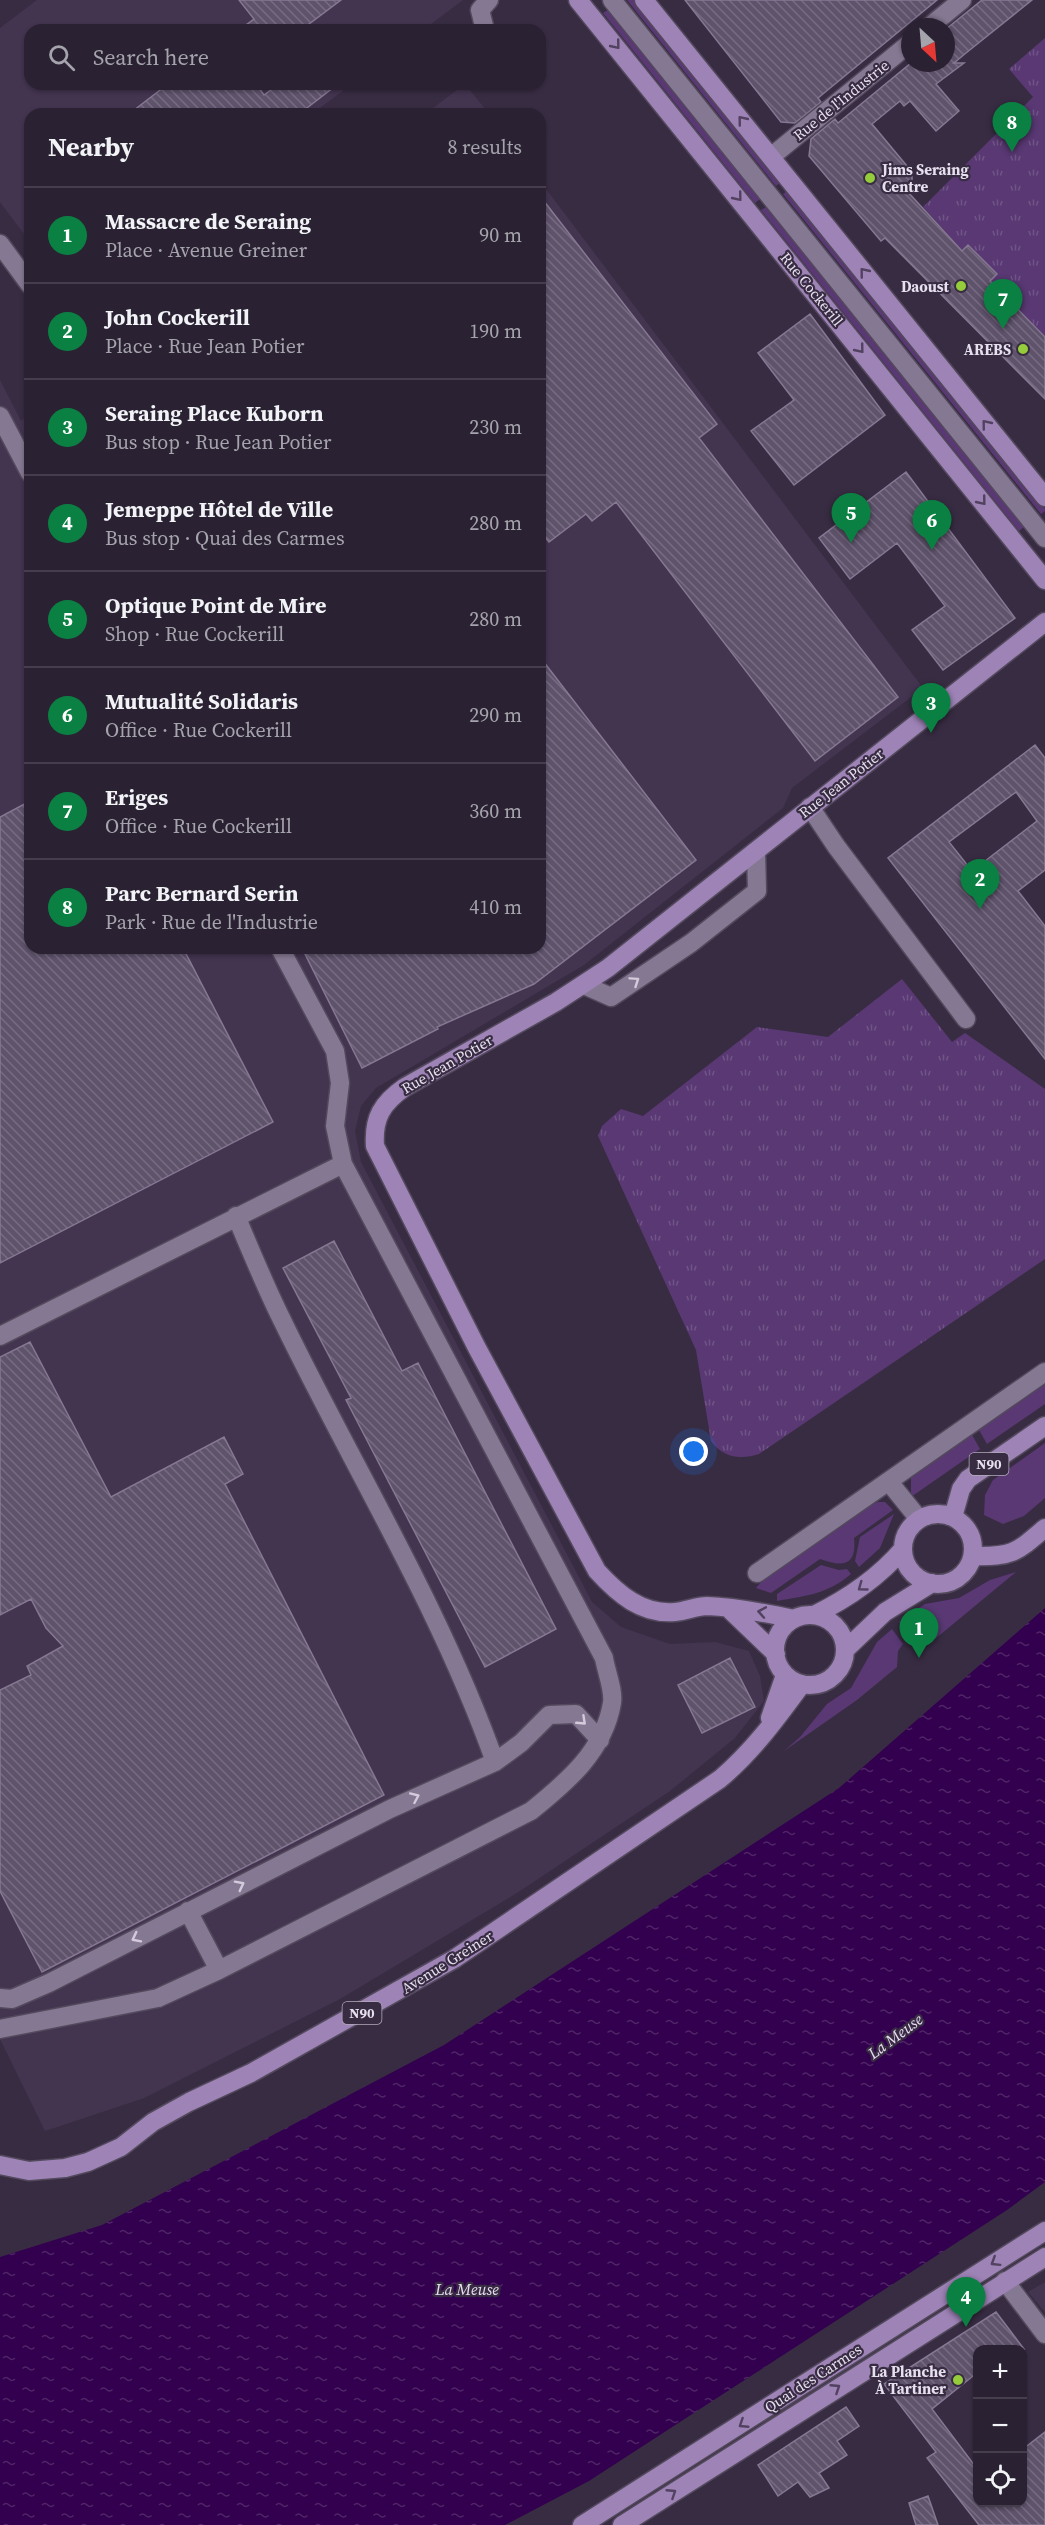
<!DOCTYPE html>
<html lang="en">
<head>
<meta charset="utf-8">
<style>
  body { margin:0; font-family:"Source Serif 4",serif; background:#32293a; color:#f1f3f6 }
  .controls { position:absolute; right:18px; bottom:18px; display:grid; overflow:hidden; border-radius:12px; box-shadow:0 2px 4px #0004 }
  .controls button { width:54px; height:54px; display:grid; place-items:center; padding:0; border:0; border-bottom:2px solid #463e4d; background:#2a2132; color:#f1f3f6; font:30px sans-serif }
  .compass { position:absolute; left:901px; top:18px; width:54px; height:54px; border-radius:50%; background:#2a2132; box-shadow:0 2px 4px #0004; rotate:154deg }
  .you { position:absolute; left:694px; top:1452px; width:21px; height:21px; margin:-15px; border:4px solid #fff; border-radius:50%; background:#1a73e8; box-shadow:0 0 0 9px #1a73e833 }
  .badge { display:grid; place-items:center; width:39px; height:39px; border-radius:50%; background:#0b8043; color:#fff; font-size:20px; font-weight:700 }
  .pin { position:absolute; translate:-50% -50px; filter:drop-shadow(0 2px 3px #0008) }
  .pin::after { content:''; position:absolute; top:32px; width:21px; height:18px; background:inherit; clip-path:polygon(0 0,100% 0,50% 100%) }
  .list { margin:0; padding:0; list-style:none }
  h2 { display:flex; justify-content:space-between; align-items:center; height:78px; margin:0; padding:0 24px; font-size:26px }
  h2 small { font-size:20px; font-weight:400; color:#a5a3ac }
  .list li { display:grid; grid-template-columns:39px 1fr auto; gap:18px; align-items:center; box-sizing:border-box; height:96px; padding:0 24px; border-top:2px solid #463e4d }
  .list b { display:block; font-size:22px; white-space:nowrap }
  .list p { margin:0; font-size:20px; white-space:nowrap; color:#a5a3ac }
  .list em { font-size:20px; font-style:normal; color:#a5a3ac }
  .icon { flex:none; width:33px; height:33px; fill:none; stroke:currentColor; stroke-width:2; stroke-linecap:round; stroke-linejoin:round }
  .map { position:relative; flex:none; width:1045px; height:2525px; overflow:hidden }
  .search { position:absolute; background:#2a2132; box-shadow:0 2px 4px #0004; left:24px; top:24px; width:522px; height:66px; display:flex; align-items:center; gap:15px; box-sizing:border-box; padding:0 21px; border-radius:18px; color:#a5a3ac; font-size:22px }
  .panel { position:absolute; background:#2a2132; box-shadow:0 2px 4px #0004; left:24px; top:108px; width:522px; height:846px; border-radius:18px }
  .map>svg:first-child { display:block }
  .built { fill:#433450 }
  .green { fill:#593873 }
  .park { fill:url(#park-tufts) }
  .water { fill:url(#water-ripples) }
  .building { fill:url(#building-back-hatch); stroke:#867893; stroke-width:1.5; fill-rule:evenodd }
  .lines { fill:none; stroke-linecap:round; stroke-linejoin:round }
  .minor-casing { stroke:#53495c; stroke-width:21 }
  .major-casing { stroke:#53495c; stroke-width:21 }
  .minor { stroke:#857892; stroke-width:18 }
  .major { stroke:#9e83b7; stroke-width:18 }
  .oneway { stroke:#524260 }
  .oneway2 { stroke:#d3cbdc }
  .poi-dot { fill:#95cc3b; stroke:#382c43; stroke-width:2 }
  .labels { text-anchor:middle; dominant-baseline:central; stroke-width:4.5; stroke-linejoin:round; paint-order:stroke }
  .shield { fill:#382c43; stroke:#b2aabb; stroke-width:1.5 }
  .shield-label { font-size:14px; font-weight:bold; fill:#e7e0ef }
  .street-label { font-size:15px; fill:#e7e0ef; stroke:#382c43 }
  .poi-label { font-size:15px; font-weight:bold; fill:#e7e0ef; stroke:#382c43; text-anchor:end }
  .water-label { font-size:16px; font-style:italic; fill:#e7dcf2; stroke:#382c43 }
</style>
</head>
<body>
<div class="map">
<svg width="1045" height="2525" viewBox="0 0 1045 2525">
  <defs>
    <pattern id="park-tufts" width="24" height="20" patternUnits="userSpaceOnUse" patternTransform="scale(1.5)"><rect width="24" height="20" fill="#593873"/><path d="M3 7l-1-3M5 7V3M7 7l1-3M15 17l-1-3M17 17v-4M19 17l1-3" fill="none" stroke="#715487"/></pattern>
    <pattern id="water-ripples" width="26" height="14" patternUnits="userSpaceOnUse" patternTransform="scale(1.5)"><rect width="26" height="14" fill="#32004e"/><path d="M2 4q2-2 4 0t4 0M15 11q2-2 4 0t4 0" fill="none" stroke="#502568"/></pattern>
    <pattern id="building-back-hatch" width="6" height="6" patternUnits="userSpaceOnUse" patternTransform="scale(1.5)"><rect width="6" height="6" fill="#5f536c"/><path d="M-1 5l2 2M0 0l6 6M5-1l2 2" fill="none" stroke="#766b81"/></pattern>
  </defs>
  <rect width="100%" height="100%" fill="#382c43"/>
  <path class="built" d="M37,0H463L423,30H30V84H352L312,114H30V242L0,202V28Z
    M465,84L489,114H425Z
    M540,181L923,688L792,788L783,808L584,965L376,1088L361,1106L355,1131L361,1162L592,1602L621,1627L670,1644L715,1642L749,1651L760,1676L764,1701L735,1738L670,1791L517,1893L340,1999L144,2098L45,2131L0,2039V380L21,421L30,414V948H540Z
    M1045,2282V2312L1028,2292Z"/>
  <path class="green" d="M627,0H635L781,182L776,186Z
    M608,10L760,199L755,203L603,13Z
    M788,190L1045,509V511L1041,514L783,194Z
    M766,207L1024,527L1019,531L761,210Z
    M1045,1384V1404L987,1444L979,1430Z
    M971,1433L980,1449L911,1497V1478Z
    M1045,1443V1498L1024,1516L1003,1524L984,1515L985,1495L993,1480Z
    M878,1502H885L893,1510L854,1538C857,1567 842,1567 820,1559L771,1593L756,1588L762,1581C797,1555 838,1518 878,1502Z
    M894,1514L880,1548L859,1567L855,1561L860,1537Z
    M821,1565L839,1570L847,1569L851,1574C828,1594 805,1596 777,1601V1594Z
    M1016,1572L935,1639L924,1636L910,1637L899,1622L925,1604L959,1598L990,1580Z
    M892,1629L903,1644L898,1651L897,1667L857,1700L784,1751L800,1737L827,1704L851,1688L877,1642Z"/>
  <path class="park" d="M1045,38V336L990,281L997,274L969,245L962,250L923,207L1033,97L1009,69Z
    M902,979L952,1042L965,1033L1045,1089V1259L759,1454C741,1460 723,1458 711,1441L696,1350L598,1136L602,1126L621,1109L643,1116L757,1027L828,1037Z"/>
  <path class="water" d="M1045,1608V2182L1007,2210L589,2481L505,2525H0V2257L102,2225L444,2045L839,1788Z"/>
  <path class="building" d="M239,0H341L301,30H239L254,19Z
    M685,0H937L818,98L821,102L795,123L781,122Z
    M982,0H1032L966,53L954,63H964L936,84L959,111L936,131L910,101L904,106L900,101L872,124L912,172V187L907,191L962,251L968,245L997,274L990,281L1045,337V399L885,238L881,241L809,156L811,139L835,119L838,123L911,63H946V29Z
    M168,84H256L264,95L279,84H338L299,114H129Z
    M540,196L717,424L699,438L898,697L815,761L616,502L592,521L586,514L549,542L540,531Z
    M810,314L885,415L794,485L751,431L794,400L758,353Z
    M906,472L1015,618L943,670L912,630L945,606L897,543L850,579L819,538Z
    M540,657L696,860L534,984L437,1027L438,1029L362,1068L302,948H540Z
    M1035,745L1045,758V870L1018,891L1045,926V1059L888,858ZM1016,792L1037,821L972,871L949,842Z
    M30,801V948H183L273,1122L0,1263V817Z
    M334,1241L402,1371L418,1363L556,1629L485,1667L346,1400L351,1398L283,1268Z
    M30,1342L111,1497L224,1437L243,1474L225,1484L384,1795L42,1972L0,1891V1690L31,1675L27,1666L63,1646L46,1628L31,1599L0,1615V1357Z
    M730,1658L755,1707L702,1733L678,1685Z
    M996,2312L1024,2349H978V2372L932,2409L978,2470V2502H1023V2449L1045,2432V2525H979L927,2458L936,2452L884,2384Z
    M846,2407L859,2426L837,2441L847,2455L819,2473L829,2488L810,2497L798,2482L778,2496L758,2465Z
    M928,2496L938,2525H916L909,2503Z"/>
  <g class="lines">
    <defs>
      <path id="minor" d="M612,0L1045,538
        M929,27L962,0
        M485,30L480,10L489,0
        M772,156L910,43
        M0,244L30,285
        M0,416L30,473
        M810,807L836,846L966,1019
        M280,948L335,1051L340,1083L335,1126L343,1164
        M584,985L611,997L691,943L757,891L756,851
        M236,1216C251,1251 265,1286 282,1320C353,1467 440,1607 495,1762
        M0,1336L343,1164L604,1658C606,1671 614,1690 612,1703C604,1751 567,1782 531,1811L219,1970L158,1998L0,2029
        M889,1482L919,1519
        M757,1573L1045,1372
        M188,1911L219,1970
        M0,1998L12,1999L49,1983L390,1809L495,1762L521,1743L549,1715L576,1714L600,1740
        M1005,2281L1045,2334"/>
      <path id="major" d="M578,0L1045,580
        M644,0L1045,497
        M903 1549a35 35 0 1 1 70 0a35 35 0 1 1-70 0Z
        M953,1517L961,1489L968,1479L1045,1426
        M973,1556C1012,1557 1016,1553 1045,1528
        M729,1609L776,1654
        M814,1615C849,1598 878,1578 903,1549
        M775 1650a35 35 0 1 1 70 0a35 35 0 1 1-70 0Z
        M794,1619C766,1613 736,1607 707,1606C697,1606 686,1611 675,1612C642,1615 618,1594 597,1571L477,1348L375,1146C373,1118 382,1103 405,1087L556,1002L608,968L1045,622
        M845,1650L885,1612L932,1583
        M770,1718L785,1675
        M0,2165L29,2171L65,2168L88,2162L121,2147L153,2122L189,2102L251,2073L454,1959L720,1779C753,1751 777,1718 802,1684
        M582,2525L1045,2231
        M622,2525L1045,2257"/>
    </defs>
    <use href="#minor" class="minor-casing"/>
    <use href="#major" class="major-casing"/>
    <use href="#minor" class="minor"/>
    <use href="#major" class="major"/>
  </g>
  <defs><path id="oneway-chevron" d="M-2-3.5L2.5 0L-2 3.5" fill="none" stroke-width="1.6" stroke-linecap="round" stroke-linejoin="round" transform="scale(1.5)"/></defs>
  <g class="oneway">
    <use href="#oneway-chevron" transform="translate(616 45) rotate(51)"/>
    <use href="#oneway-chevron" transform="translate(742 120) rotate(-129)"/>
    <use href="#oneway-chevron" transform="translate(738 197) rotate(51)"/>
    <use href="#oneway-chevron" transform="translate(864 272) rotate(-129)"/>
    <use href="#oneway-chevron" transform="translate(860 349) rotate(51)"/>
    <use href="#oneway-chevron" transform="translate(986 424) rotate(-129)"/>
    <use href="#oneway-chevron" transform="translate(982 501) rotate(51)"/>
    <use href="#oneway-chevron" transform="translate(862 1587) rotate(144)"/>
    <use href="#oneway-chevron" transform="translate(762 1612) rotate(-170)"/>
    <use href="#oneway-chevron" transform="translate(995 2262) rotate(148)"/>
    <use href="#oneway-chevron" transform="translate(836 2388) rotate(-33)"/>
    <use href="#oneway-chevron" transform="translate(743 2424) rotate(147)"/>
    <use href="#oneway-chevron" transform="translate(672 2493) rotate(-33)"/>
  </g>
  <g class="oneway2">
    <use href="#oneway-chevron" transform="translate(635 981) rotate(-34)"/>
    <use href="#oneway-chevron" transform="translate(582 1721) rotate(43)"/>
    <use href="#oneway-chevron" transform="translate(415 1797) rotate(-24)"/>
    <use href="#oneway-chevron" transform="translate(240 1885) rotate(-27)"/>
    <use href="#oneway-chevron" transform="translate(136 1938) rotate(153)"/>
  </g>
  <g class="poi-dot">
    <circle cx="870" cy="178" r="6"/>
    <circle cx="961" cy="286" r="6"/>
    <circle cx="1023" cy="349" r="6"/>
    <circle cx="958" cy="2380" r="6"/>
  </g>
  <g class="labels">
    <g class="shield">
      <rect x="969.5" y="1453" width="39" height="22" rx="4.5"/>
      <rect x="342.5" y="2002" width="39" height="22" rx="4.5"/>
    </g>
    <g class="shield-label">
      <text x="989" y="1464">N90</text>
      <text x="362" y="2013">N90</text>
    </g>
    <g class="street-label">
      <text transform="translate(841 100) rotate(-39)">Rue de l'Industrie</text>
      <text transform="translate(812 289) rotate(51)">Rue Cockerill</text>
      <text transform="translate(841 783) rotate(-38)">Rue Jean Potier</text>
      <text transform="translate(447 1064) rotate(-30)">Rue Jean Potier</text>
      <text transform="translate(447 1962) rotate(-32)">Avenue Greiner</text>
      <text transform="translate(813 2378) rotate(-33)">Quai des Carmes</text>
    </g>
    <g class="poi-label">
      <text x="882" y="169" text-anchor="start">Jims Seraing<tspan x="882" dy="17">Centre</tspan></text>
      <text x="949" y="286">Daoust</text>
      <text x="1011" y="349">AREBS</text>
      <text x="946" y="2371">La Planche<tspan x="946" dy="17">À Tartiner</tspan></text>
    </g>
    <g class="water-label">
      <text transform="translate(895 2036) rotate(-37)">La Meuse</text>
      <text x="467" y="2289">La Meuse</text>
    </g>
  </g>
</svg>
<div class="controls">
<button>+</button>
<button>−</button>
<button><svg class="icon" aria-label="locate" viewBox="0 0 24 24"><circle cx="12" cy="12" r="6"/><path d="M12 2v4M12 18v4M2 12h4M18 12h4"/></svg></button>
</div>
<svg class="compass" viewBox="-18 -18 36 36"><path d="M0-13l5 13h-10z" fill="#e53935"/><path d="M0 13l5-13h-10z" fill="#a5a3ac"/></svg>
<div class="you"></div>
<div class="pin badge" style="left:919px;top:1658px">1</div>
<div class="pin badge" style="left:980px;top:909px">2</div>
<div class="pin badge" style="left:931px;top:733px">3</div>
<div class="pin badge" style="left:966px;top:2327px">4</div>
<div class="pin badge" style="left:851px;top:543px">5</div>
<div class="pin badge" style="left:932px;top:550px">6</div>
<div class="pin badge" style="left:1003px;top:329px">7</div>
<div class="pin badge" style="left:1012px;top:152px">8</div>
<div class="search"><svg class="icon" aria-label="search" viewBox="0 0 24 24"><circle cx="10" cy="10" r="6"/><path d="M15 15l6 6"/></svg>Search here</div>
<section class="panel">
<h2>Nearby<small>8 results</small></h2>
<ul class="list">
<li><span class="badge">1</span><div><b>Massacre de Seraing</b><p>Place · Avenue Greiner</p></div><em>90 m</em></li>
<li><span class="badge">2</span><div><b>John Cockerill</b><p>Place · Rue Jean Potier</p></div><em>190 m</em></li>
<li><span class="badge">3</span><div><b>Seraing Place Kuborn</b><p>Bus stop · Rue Jean Potier</p></div><em>230 m</em></li>
<li><span class="badge">4</span><div><b>Jemeppe Hôtel de Ville</b><p>Bus stop · Quai des Carmes</p></div><em>280 m</em></li>
<li><span class="badge">5</span><div><b>Optique Point de Mire</b><p>Shop · Rue Cockerill</p></div><em>280 m</em></li>
<li><span class="badge">6</span><div><b>Mutualité Solidaris</b><p>Office · Rue Cockerill</p></div><em>290 m</em></li>
<li><span class="badge">7</span><div><b>Eriges</b><p>Office · Rue Cockerill</p></div><em>360 m</em></li>
<li><span class="badge">8</span><div><b>Parc Bernard Serin</b><p>Park · Rue de l'Industrie</p></div><em>410 m</em></li>
</ul>
</section>
</div>
</body>
</html>
